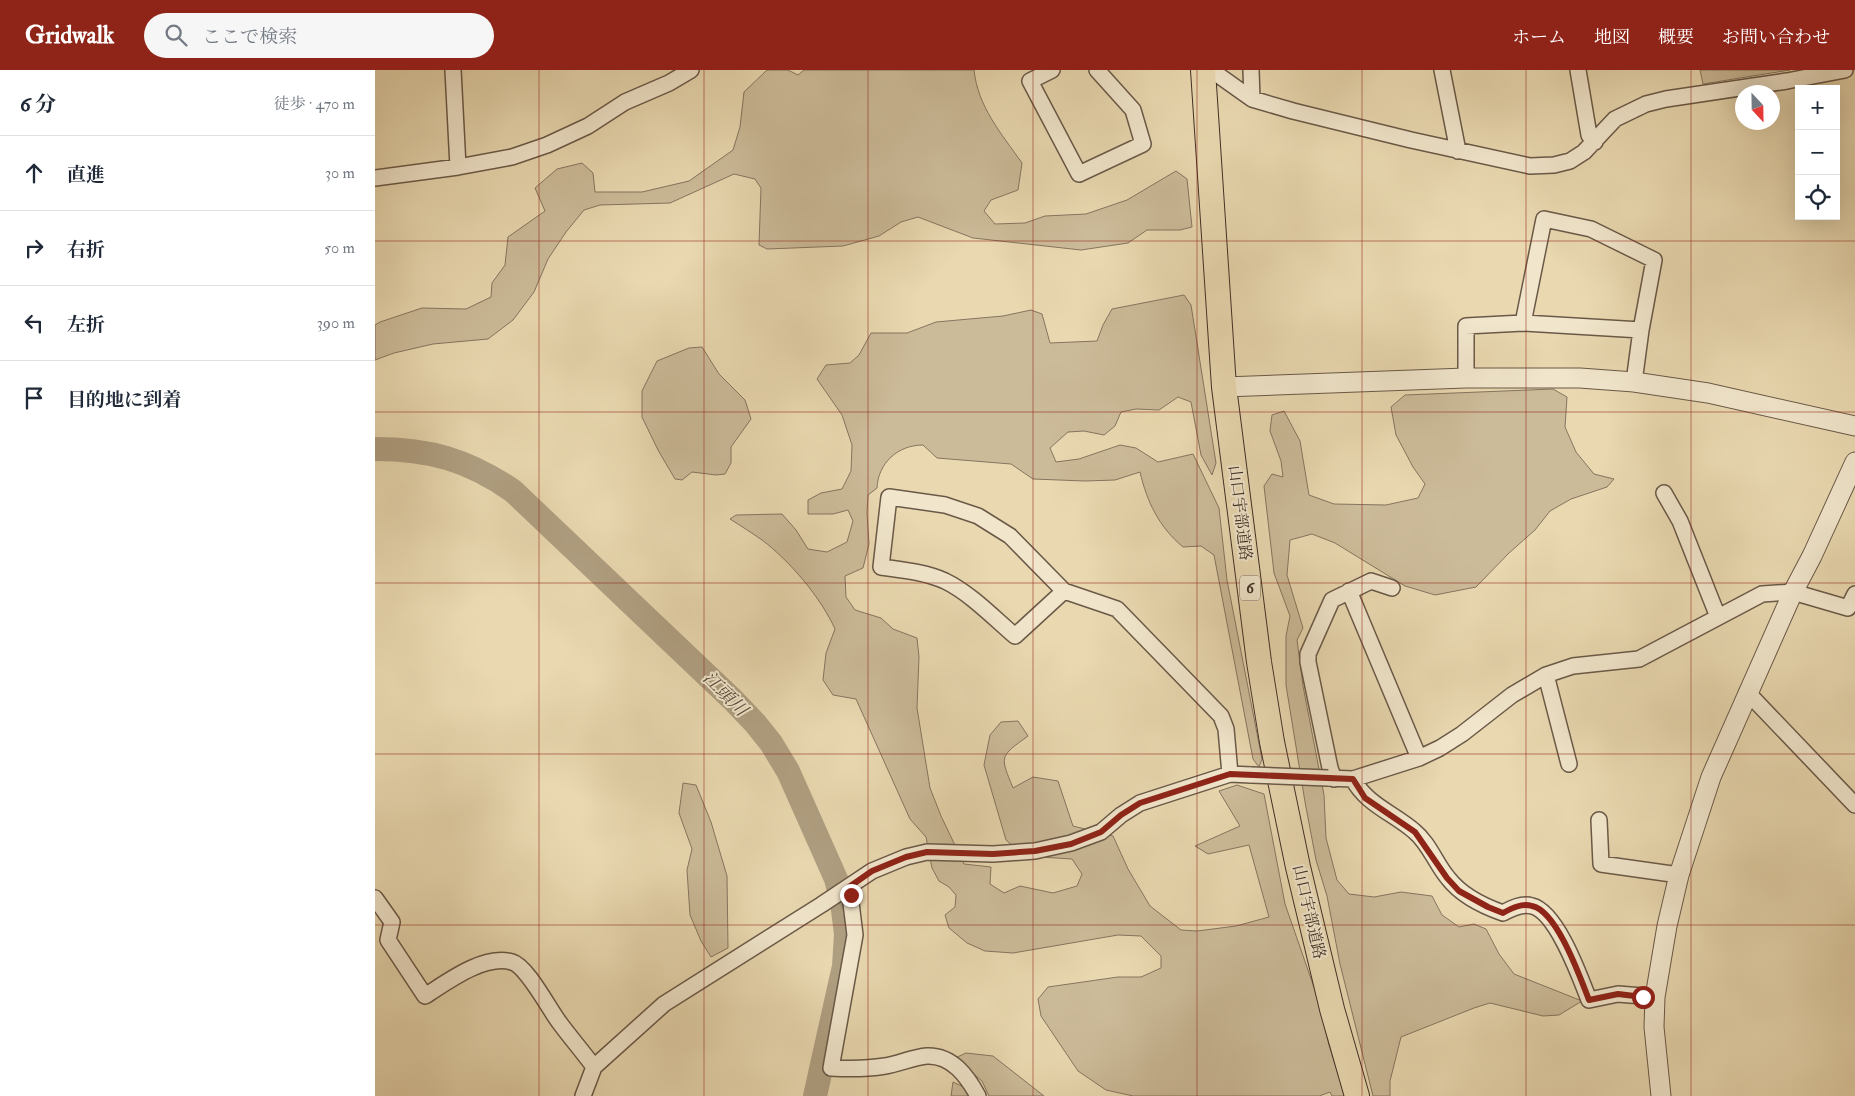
<!DOCTYPE html>
<html lang="ja">
<head>
<meta charset="utf-8">
<style>
  body { margin:0; font-family:"IM FELL Double Pica","Noto Serif JP",serif; background:#f6f6f7; color:#1f2937 }
  .controls { position:absolute; right:15px; top:15px; display:grid; overflow:hidden; border-radius:0px; box-shadow:0 5px 20px #0002 }
  .controls button { width:45px; height:45px; display:grid; place-items:center; padding:0; border:0; border-bottom:1px solid #e0e1e3; background:#fff; color:#1f2937; font:25px sans-serif }
  .compass { position:absolute; left:1360px; top:15px; width:45px; height:45px; border-radius:50%; background:#fff; box-shadow:0 5px 20px #0002; rotate:158deg }
  .stop { position:absolute; width:15px; height:15px; margin:-11px; border:4px solid #8f2418; border-radius:50%; background:#fff }
  .stop.end { background:#8f2418; border-color:#fff; box-shadow:0 1px 5px #0008 }
  .list { margin:0; padding:0; list-style:none }
  h2 { display:flex; justify-content:space-between; align-items:center; height:65px; margin:0; padding:0 20px; font-size:21px }
  h2 small { font-size:16px; font-weight:400; color:#747a83 }
  .list li { display:grid; grid-template-columns:32px 1fr auto; gap:15px; align-items:center; box-sizing:border-box; height:75px; padding:0 20px; border-top:1px solid #e0e1e3 }
  .list b { display:block; font-size:19px; white-space:nowrap }
  .list em { font-size:16px; font-style:normal; color:#747a83 }
  .icon { flex:none; width:28px; height:28px; fill:none; stroke:currentColor; stroke-width:2; stroke-linecap:round; stroke-linejoin:round }
  .map { position:relative; flex:none; width:1480px; height:1026px; overflow:hidden }
  header { display:flex; align-items:center; gap:30px; box-sizing:border-box; height:70px; padding:0 25px; background:#8f2418; color:#fff }
  header strong { font-size:24px }
  nav { display:flex; gap:28px; margin-inline-start:auto; font-size:18px }
  .search { width:350px; height:45px; background:#f6f6f7; display:flex; align-items:center; gap:12px; box-sizing:border-box; padding:0 18px; border-radius:28px; color:#747a83; font-size:19px }
  main { display:flex }
  aside { flex:1; background:#fff }
  .map>svg:first-child { display:block }
  .green { fill:#cb9; stroke:#867560 }
  .lines { fill:none; stroke-linecap:round; stroke-linejoin:round }
  .river { stroke:#af9f81; stroke-width:24 }
  .minor-casing { stroke:#6a5948; stroke-width:18 }
  .tertiary-casing { stroke:#6a5948; stroke-width:21 }
  .primary-casing { stroke:#3f2f26; stroke-width:26 }
  .minor { stroke:#f1e6cc; stroke-width:15 }
  .tertiary { stroke:#f1e6cc; stroke-width:19 }
  .primary { stroke:#e9d8b0; stroke-width:24 }
  .minor-bridge-casing { stroke:#6a5948; stroke-width:18; stroke-linecap:butt }
  .minor-bridge { stroke:#f1e6cc; stroke-width:15 }
  .route { stroke:#8f2418; stroke-width:6 }
  .grid { fill:none; stroke:#8f2418; stroke-width:1; stroke-opacity:0.55 }
  .labels { text-anchor:middle; dominant-baseline:central; stroke-width:4; stroke-linejoin:round; paint-order:stroke }
  .shield { fill:#f1e6cc; stroke:#746658; stroke-width:1 }
  .shield-label { font-size:15px; font-weight:bold; fill:#3f2f26 }
  .street-label { font-size:16px; fill:#3f2f26; stroke:#f1e6cc }
  .water-label { font-size:18px; font-style:italic; fill:#5b4b3d; stroke:#f1e6cc }
</style>
</head>
<body>
<header>
<strong>Gridwalk</strong>
<div class="search"><svg class="icon" aria-label="search" viewBox="0 0 24 24"><circle cx="10" cy="10" r="6"/><path d="M15 15l6 6"/></svg>ここで検索</div>
<nav><a>ホーム</a><a>地図</a><a>概要</a><a>お問い合わせ</a></nav>
</header>
<main>
<aside>
<h2>6 分<small>徒歩 · 470 m</small></h2>
<ul class="list">
<li><svg class="icon" aria-label="ahead" viewBox="0 0 24 24"><path d="M12 20V5M6 11l6-6 6 6"/></svg><div><b>直進</b></div><em>30 m</em></li>
<li><svg class="icon" aria-label="right" viewBox="0 0 24 24"><path d="M7 20v-9h11M14 6l5 5-5 5"/></svg><div><b>右折</b></div><em>50 m</em></li>
<li><svg class="icon" aria-label="left" viewBox="0 0 24 24"><path d="M17 20v-9H6M10 6l-5 5 5 5"/></svg><div><b>左折</b></div><em>390 m</em></li>
<li><svg class="icon" aria-label="arrive" viewBox="0 0 24 24"><path d="M6 21V4h12l-3 4 3 4H6"/></svg><div><b>目的地に到着</b></div></li>
</ul>
</aside>
<div class="map">
<svg width="1480" height="1026" viewBox="0 0 1480 1026">
  <rect width="100%" height="100%" fill="#e9d8b0"/>
  <filter id="stains"><feTurbulence type="fractalNoise" baseFrequency=".004" numOctaves="4"/><feColorMatrix values="0 0 0 0 .2 0 0 0 0 .09 0 0 0 0 .02 0 0 0 .5 -.17"/></filter>
  <radialGradient id="worn" r=".72"><stop offset=".6" stop-color="#630" stop-opacity="0"/><stop offset="1" stop-color="#630" stop-opacity=".3"/></radialGradient>
  <path class="green" d="M392,0H413L423,5L429,0H599C603,37 626,63 647,93L643,120L616,130L609,141L620,154L650,153L670,146L711,144L752,130L801,101L812,109L817,157L805,160H772L753,173L706,180L598,168L543,147L526,152L504,166L468,176L392,179L384,175L386,118L380,109L359,104L295,133L225,135L209,140L191,162L173,189L159,222L138,250L113,269L58,274L19,283L0,290V255L5,252L47,238L91,239L116,227L117,213L130,195L133,167L170,141L160,118L182,99L207,93L218,103L220,122H267L314,111L358,80L365,57L369,22Z
    M1325,0H1415L1328,14Z
    M809,225L816,235L841,393L837,405L826,385L816,332L803,327L784,340L761,339L746,342L740,356L729,365L709,361L693,362L675,378L681,392L704,389L745,375L761,378L783,392L818,384L844,438L852,510L887,689L884,697L878,689L839,485L826,476L808,477C784,457 772,432 765,402L740,410L710,411L658,409L636,394L562,388L548,375C523,375 503,393 502,418L493,425L492,443L494,474L488,498L470,506L471,527L480,540L506,548L518,559L542,568L544,587L542,638L555,718L566,746L589,794L616,797L615,814L629,823L645,816L678,823L702,816L707,804L697,789L649,786L631,770L609,695L615,665L626,652L643,651L653,666C624,687 625,686 638,718L658,707L683,711L698,756L738,766L753,799L775,836L806,860L822,861L861,856L894,847L874,775L833,784L820,776L865,756L844,721L862,715L889,724L910,834L942,926L954,975L970,1026H957L955,1022L944,1026H758L731,1020L703,1001L666,946L663,929L673,917L743,907H766L786,898V886L766,866L743,865L638,883L610,881L592,873L574,858L570,845L580,837L581,825L574,817L564,811L557,798L551,767L535,749L481,629L458,625L448,610L451,583L460,559C446,528 415,491 387,470C377,463 366,456 355,449L361,445L407,444L421,460L433,479L452,482L472,472L478,451L473,440L458,444H433V430L446,423L467,419L476,401L477,375L467,345L442,309L451,295L475,293L484,285L496,263H532L561,252L628,246L656,240L667,244L675,273L722,271L728,255L737,239Z
    M327,277L344,304L370,330L376,349L356,377V393L350,404L341,405L317,402L307,410L300,409L283,380L267,347V321L282,291L314,278Z
    M1178,319L1192,327L1190,357L1201,382L1219,404L1239,409L1232,417L1196,429L1175,441L1160,460L1134,483L1101,517L1060,525L1030,516L960,473L937,464L915,470L912,505L928,558L922,570L928,616L949,725L951,768L962,810L974,824L999,827L1026,822L1057,826L1067,845L1084,857L1099,854L1111,859L1124,884L1139,904L1207,931L1184,945L1168,946L1115,933L1099,938L1026,967L1015,1011V1026H998L965,894L952,826L941,790L930,732L911,615V566L915,546L899,503L889,416L897,404L908,407L906,391L895,361L897,345L909,341L925,371L934,425L959,434L1011,435L1043,428L1050,414L1038,397L1021,365L1016,337L1030,325Z
    M308,713L321,715L336,752L352,806L353,878L336,887L326,871L315,845L312,800L317,779L304,743Z
    M591,983L618,986L669,1026H614L607,1011L580,988Z
    M578,1012L593,1019L594,1026H576Z"/>
  <g class="lines">
    <path class="river" d="M0,379C55,379 93,390 138,421L358,630L380,653L396,673L413,701L461,809L467,832L471,864L469,896L440,1026"/>
    <defs>
      <path id="minor" d="M78,0L83,97
        M677,0L655,11L704,104L768,74L758,40L722,0
        M836,0L877,29L918,41L1036,70L1155,96L1179,95L1195,91L1209,82L1240,49L1271,34L1291,29L1412,11L1470,0
        M876,0L877,29
        M1067,0L1083,81
        M1203,0L1214,65L1220,72
        M0,108L83,97L137,87L172,75L213,56L250,32L294,13L316,0
        M1148,253L1169,149L1216,159L1279,190L1266,260
        M1091,308V256L1148,253L1266,260L1259,312
        M1289,423L1305,451L1343,547
        M689,521L640,566C619,548 595,523 570,511C550,502 527,500 506,497L514,427L570,435L603,446L635,466L689,521L742,539L846,646L851,659L855,704
        M974,521L1044,688
        M1171,605L1194,694
        M1372,622L1480,735
        M953,708L978,709L1044,688L1065,678L1087,664L1137,625L1171,605L1198,596L1264,589L1387,524L1418,522L1473,538L1480,524
        M959,709L955,698L933,592V584L957,530L996,511L1017,518
        M978,709C991,734 1018,743 1039,761C1054,773 1061,794 1073,808C1086,825 1108,836 1128,843C1137,838 1147,833 1157,836C1182,842 1205,907 1214,930L1243,924L1280,927
        M1224,750L1226,794L1304,805
        M474,817L480,865L456,998C474,999 492,999 510,996C524,994 538,987 552,986C577,985 592,1006 603,1026
        M0,828L17,852L13,870L50,926C72,912 109,884 137,892C152,896 174,939 184,952C195,967 208,982 219,997
        M208,1026L219,997L289,934L446,835L497,801L531,787L552,782L618,784L660,781L696,773L726,762L746,745L765,733L855,704L876,705"/>
      <path id="tertiary" d="M849,317L1091,308H1205L1259,312L1333,323L1480,356
        M1286,1026L1279,957L1280,927L1292,856L1304,805L1336,707L1418,522L1437,486L1480,392"/>
      <path id="primary" d="M828,0L849,317L884,592L897,672L923,797L957,939L982,1026"/>
    </defs>
    <use href="#minor" class="minor-casing"/>
    <use href="#tertiary" class="tertiary-casing"/>
    <use href="#primary" class="primary-casing"/>
    <use href="#minor" class="minor"/>
    <use href="#tertiary" class="tertiary"/>
    <use href="#primary" class="primary"/>
    <defs>
      <path id="minor-bridge" d="M876,705L953,708"/>
    </defs>
    <use href="#minor-bridge" class="minor-bridge-casing"/>
    <use href="#minor-bridge" class="minor-bridge"/>
  </g>
  <g class="lines">
    <path class="route" d="M476,825L474,817L497,801L531,787L552,782L618,784L660,781L696,774L726,762L746,745L765,733L855,704L978,709L990,728L1040,762L1072,808L1084,821L1113,837L1128,843C1137,838 1147,833 1157,836C1182,841 1205,907 1214,930L1243,924L1268,927"/>
  </g>
  <path class="grid" d="M164,0V1026M329,0V1026M493,0V1026M658,0V1026M822,0V1026M987,0V1026M1151,0V1026M1316,0V1026M0,171H1480M0,342H1480M0,513H1480M0,684H1480M0,855H1480"/>
  <g class="labels">
    <rect class="shield" x="865" y="505.5" width="20" height="25" rx="4"/>
    <g class="shield-label">
      <text x="875" y="518">6</text>
    </g>
    <g class="street-label">
      <text transform="translate(865 443) rotate(83)">山口宇部道路</text>
      <text transform="translate(934 842) rotate(77)">山口宇部道路</text>
    </g>
    <g class="water-label">
      <text transform="translate(350 624) rotate(45)">江頭川</text>
    </g>
  </g>
  <rect width="100%" height="100%" filter="url(#stains)"/>
  <rect width="100%" height="100%" fill="url(#worn)"/>
</svg>
<div class="controls">
<button>+</button>
<button>−</button>
<button><svg class="icon" aria-label="locate" viewBox="0 0 24 24"><circle cx="12" cy="12" r="6"/><path d="M12 2v4M12 18v4M2 12h4M18 12h4"/></svg></button>
</div>
<svg class="compass" viewBox="-18 -18 36 36"><path d="M0-13l5 13h-10z" fill="#e53935"/><path d="M0 13l5-13h-10z" fill="#747a83"/></svg>
<div class="stop" style="left:1268px;top:927px"></div>
<div class="stop end" style="left:476px;top:825px"></div>
</div>
</main>
</body>
</html>
